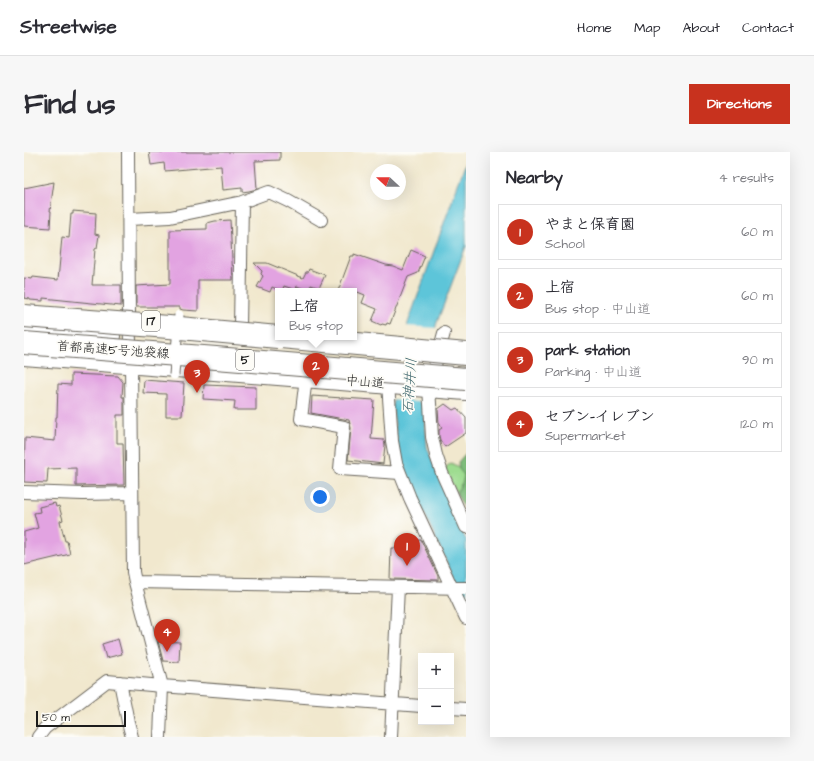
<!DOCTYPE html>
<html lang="en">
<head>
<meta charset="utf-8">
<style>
  body { margin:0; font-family:"Architects Daughter","Klee One",sans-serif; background:#f7f7f7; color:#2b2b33 }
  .controls { position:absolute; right:12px; bottom:12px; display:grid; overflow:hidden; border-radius:0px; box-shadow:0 4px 16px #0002 }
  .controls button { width:36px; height:36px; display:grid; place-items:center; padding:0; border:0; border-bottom:1px solid #e1e1e2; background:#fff; color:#2b2b33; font:20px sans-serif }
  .compass { position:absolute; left:346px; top:12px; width:36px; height:36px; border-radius:50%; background:#fff; box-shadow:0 4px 16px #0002; rotate:292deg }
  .scale { position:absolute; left:12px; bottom:10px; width:90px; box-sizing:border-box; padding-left:4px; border:2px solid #1c1c1c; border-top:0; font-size:11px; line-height:14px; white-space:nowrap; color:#1c1c1c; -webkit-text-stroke:3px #fdfcf7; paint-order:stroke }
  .you { position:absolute; left:296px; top:345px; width:14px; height:14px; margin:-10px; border:3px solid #fff; border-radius:50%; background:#1a73e8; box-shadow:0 0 0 6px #1a73e833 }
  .badge { display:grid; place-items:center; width:26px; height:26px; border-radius:50%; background:#c8321e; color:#fff; font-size:13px; font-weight:700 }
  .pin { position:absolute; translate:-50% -33px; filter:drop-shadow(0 1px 2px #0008) }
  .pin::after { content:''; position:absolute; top:21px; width:14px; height:12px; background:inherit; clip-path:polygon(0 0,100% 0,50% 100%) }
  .popup { position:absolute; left:251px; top:136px; width:82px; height:52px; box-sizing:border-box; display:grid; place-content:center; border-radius:0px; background:#fff; filter:drop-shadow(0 1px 3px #0005); font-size:13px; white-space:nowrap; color:#7c7c81 }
  .popup b { font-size:15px; color:#2b2b33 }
  .popup::after { content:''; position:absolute; left:50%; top:100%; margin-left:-8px; border:8px solid transparent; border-top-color:#fff }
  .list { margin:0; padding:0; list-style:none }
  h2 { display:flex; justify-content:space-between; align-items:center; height:52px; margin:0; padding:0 16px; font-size:17px }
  h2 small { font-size:13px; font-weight:400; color:#7c7c81 }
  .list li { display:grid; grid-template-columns:26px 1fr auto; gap:12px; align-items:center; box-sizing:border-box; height:56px; margin:0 8px 8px; padding:0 8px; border:1px solid #e1e1e2; border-radius:0px }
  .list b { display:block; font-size:15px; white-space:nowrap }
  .list p { margin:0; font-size:13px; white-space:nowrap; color:#7c7c81 }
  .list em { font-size:13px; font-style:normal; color:#7c7c81 }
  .map { position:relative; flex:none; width:442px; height:585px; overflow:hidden; border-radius:0px }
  header { display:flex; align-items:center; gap:24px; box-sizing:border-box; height:56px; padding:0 20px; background:#fff; border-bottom:1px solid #e1e1e2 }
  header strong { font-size:19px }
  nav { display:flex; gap:22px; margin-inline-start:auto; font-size:14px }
  .intro { display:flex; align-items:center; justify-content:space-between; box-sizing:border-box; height:96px; padding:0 24px }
  h1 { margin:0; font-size:28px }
  .button { padding:10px 18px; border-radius:0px; background:#c8321e; color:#fff; font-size:14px; font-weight:700 }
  main { display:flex; gap:24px; padding:0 24px }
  aside { flex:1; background:#fff; border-radius:0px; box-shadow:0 4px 16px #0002 }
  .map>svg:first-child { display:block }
  .green { fill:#9edc90; stroke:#5d7c56 }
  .forest { fill:#7ebc7a; stroke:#4d6c4b }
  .water { fill:#5dc5d9; stroke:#3c707a }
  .pier { fill:#f1e8ce }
  .building { fill:#e2a3e1 }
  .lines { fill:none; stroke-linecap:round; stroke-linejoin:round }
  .minor-casing { stroke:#67635a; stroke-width:14 }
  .trunk-casing { stroke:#67635a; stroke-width:22 }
  .motorway-casing { stroke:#67635a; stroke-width:24 }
  .minor { stroke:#fff; stroke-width:12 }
  .trunk { stroke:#fff; stroke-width:20 }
  .motorway { stroke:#fff; stroke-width:22 }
  .pedestrian-bridge-casing { stroke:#67635a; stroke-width:11; stroke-linecap:butt }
  .motorway-bridge-casing { stroke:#67635a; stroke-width:24; stroke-linecap:butt }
  .pedestrian-bridge { stroke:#fff; stroke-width:9 }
  .motorway-bridge { stroke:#fff; stroke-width:22 }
  .labels { text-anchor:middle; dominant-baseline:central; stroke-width:3.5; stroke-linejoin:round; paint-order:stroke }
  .shield { fill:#fdfcf7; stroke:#605f5e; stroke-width:1 }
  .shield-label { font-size:12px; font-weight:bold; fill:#1c1c1c }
  .street-label { font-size:13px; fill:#1c1c1c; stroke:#fdfcf7 }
  .water-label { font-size:14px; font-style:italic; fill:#366068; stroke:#fdfcf7 }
</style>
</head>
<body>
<header>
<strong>Streetwise</strong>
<nav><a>Home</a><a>Map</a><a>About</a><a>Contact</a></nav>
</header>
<div class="intro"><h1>Find us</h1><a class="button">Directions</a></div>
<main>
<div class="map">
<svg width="442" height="585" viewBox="0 0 442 585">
  <rect width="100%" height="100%" fill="#fdfcf7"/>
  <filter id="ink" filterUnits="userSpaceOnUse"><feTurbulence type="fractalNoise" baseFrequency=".025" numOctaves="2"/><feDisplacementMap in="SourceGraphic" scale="8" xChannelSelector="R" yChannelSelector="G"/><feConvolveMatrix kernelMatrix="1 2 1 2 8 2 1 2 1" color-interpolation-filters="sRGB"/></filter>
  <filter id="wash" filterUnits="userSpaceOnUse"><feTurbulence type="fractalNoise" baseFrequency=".012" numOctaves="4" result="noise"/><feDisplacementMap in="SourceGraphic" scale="16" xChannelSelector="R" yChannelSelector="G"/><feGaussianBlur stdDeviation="0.9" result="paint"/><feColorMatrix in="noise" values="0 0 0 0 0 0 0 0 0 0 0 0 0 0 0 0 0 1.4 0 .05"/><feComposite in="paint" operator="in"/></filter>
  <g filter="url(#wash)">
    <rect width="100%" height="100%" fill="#f1e8ce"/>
    <path class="green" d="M427,311L442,319V347L431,339L421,316Z"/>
    <path class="forest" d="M442,301V360L432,341L439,329L440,323L435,317L434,310Z"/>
    <path class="water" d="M442,10V94L412,173L400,254L403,295L425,352L442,388V453L388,334L375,299L368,253L384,171Z"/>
    <path class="pier" d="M381,174L413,176L402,251L368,247Z"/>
    <g id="blocks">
      <path class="building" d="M125,0H256V8L231,9L233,37L225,39L218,40V36L199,38L197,14L141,19L140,11L127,13Z
        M30,30L26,59H27L26,76L0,74V36Z
        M49,59L72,61L71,82L75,83L73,96L71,97L68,133H97V154L19,146V149L6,148V147L0,146V126L8,127L9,125L34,128L38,85L45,86L47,62H49Z
        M206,68L209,128H174V159L159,158L156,157V155H112V134L146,132V78L183,77V71L191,69Z
        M387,98L401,104L394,121L384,125L366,172L363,171L362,173L358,172L357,173L348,169L353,157L338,151L341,143L331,139H314L327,104H330V102L362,113L369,114L379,118Z
        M230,111H243L279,126L282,120H284L285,117L301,123L295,136L287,133L285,139L273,134L272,138L260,134L258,139L248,135L246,140L233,135L239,124L237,122L238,119Z
        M47,222L94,224L99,230L98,245H100V263H93V291H99L100,333L52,334V316L24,317L23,331L0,330L1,286L31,289L32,265H33L34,232L47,233Z
        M120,228L160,231L158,264H142V242L119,241Z
        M180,233L232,235V258H210L211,249L179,247Z
        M288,244L350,248L347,287L360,288L361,293L359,312L324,308L327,276L325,268L287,261Z
        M421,252L429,258L433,256L442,266V281L421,295L416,288L415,284V278L418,276L415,271L414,257Z
        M31,351L32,355L35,354L39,368L36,369L41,389H43L46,402L0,413V380L14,376L10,361L16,360L15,355Z
        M397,388L414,424V428L366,427L367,396H384V389Z
        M94,487L98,502L82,506L78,492Z
        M134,489L156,490L155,510L139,509Z"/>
    </g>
  </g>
  <g filter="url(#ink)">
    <use href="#blocks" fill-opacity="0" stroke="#67635a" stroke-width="1"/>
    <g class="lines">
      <defs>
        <path id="minor" d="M104,0L105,167L107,211L109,420L111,430L138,534L136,585
          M105,67L146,65L218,50L245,40L264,49L297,68
          M216,175L218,50
          M420,181L405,235L408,285L412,303L418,321L442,375
          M282,225L277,267L320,275L316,317L376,321
          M364,232L366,260L368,289L372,311L386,346L442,466
          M0,340L59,342L108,341
          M111,430L442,436
          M96,530L104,570L108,585
          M427,556L442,557
          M14,585L21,576L83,529L138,534L397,554
          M367,585L374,435"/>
        <path id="trunk" d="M0,203L442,238"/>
        <path id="motorway" d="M0,178L85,184"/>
      </defs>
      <use href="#minor" class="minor-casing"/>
      <use href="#trunk" class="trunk-casing"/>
      <use href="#motorway" class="motorway-casing"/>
      <use href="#minor" class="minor"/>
      <use href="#trunk" class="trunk"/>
      <use href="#motorway" class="motorway"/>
      <defs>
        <path id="pedestrian-bridge" d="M150,223L155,163"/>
        <path id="motorway-bridge" d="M0,164L145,175L254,185
          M257,185L442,202
          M0,191L192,206L442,227"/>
      </defs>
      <use href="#pedestrian-bridge" class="pedestrian-bridge-casing"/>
      <use href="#motorway-bridge" class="motorway-bridge-casing"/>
      <use href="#pedestrian-bridge" class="pedestrian-bridge"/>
      <use href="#motorway-bridge" class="motorway-bridge"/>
    </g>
  </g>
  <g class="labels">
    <g class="shield">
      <rect x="118" y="159" width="18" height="20" rx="3"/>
      <rect x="212" y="198" width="18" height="20" rx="3"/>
    </g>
    <g class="shield-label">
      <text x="127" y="169">17</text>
      <text x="221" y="208">5</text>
    </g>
    <g class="street-label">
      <text transform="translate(89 198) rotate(4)">首都高速5号池袋線</text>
      <text transform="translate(341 230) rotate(5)">中山道</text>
    </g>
    <g class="water-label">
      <text transform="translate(386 234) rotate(-86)">石神井川</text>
    </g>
  </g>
</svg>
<div class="controls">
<button>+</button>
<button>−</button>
</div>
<svg class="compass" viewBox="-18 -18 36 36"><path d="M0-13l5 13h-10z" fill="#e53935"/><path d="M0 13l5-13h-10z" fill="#7c7c81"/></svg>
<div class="scale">50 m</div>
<div class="you"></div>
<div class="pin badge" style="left:383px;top:414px">1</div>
<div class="pin badge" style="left:292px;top:234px">2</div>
<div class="popup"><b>上宿</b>Bus stop</div>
<div class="pin badge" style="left:173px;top:241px">3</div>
<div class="pin badge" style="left:143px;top:500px">4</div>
</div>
<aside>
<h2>Nearby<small>4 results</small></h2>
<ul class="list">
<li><span class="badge">1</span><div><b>やまと保育園</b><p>School</p></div><em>60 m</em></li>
<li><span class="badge">2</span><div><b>上宿</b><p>Bus stop · 中山道</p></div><em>60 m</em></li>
<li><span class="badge">3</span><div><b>park station</b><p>Parking · 中山道</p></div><em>90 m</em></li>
<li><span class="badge">4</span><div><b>セブン-イレブン</b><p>Supermarket</p></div><em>120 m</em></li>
</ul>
</aside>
</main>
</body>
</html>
